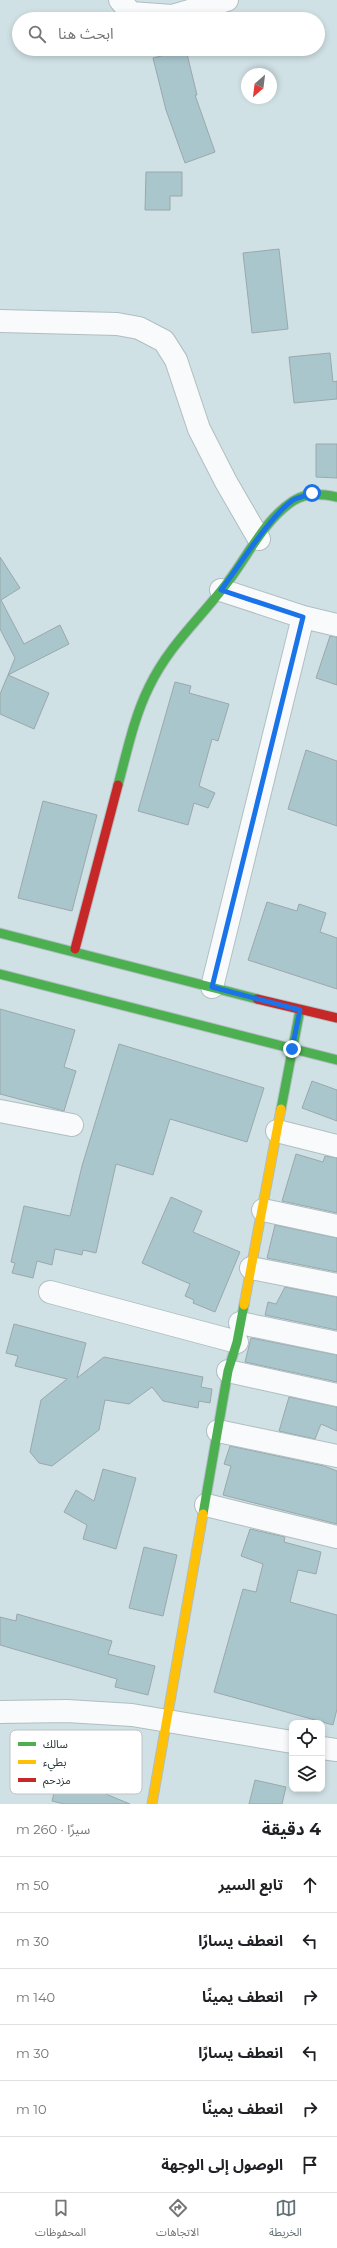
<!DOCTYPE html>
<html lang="ar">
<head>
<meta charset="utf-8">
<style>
  body { margin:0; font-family:Montserrat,"Noto Sans Arabic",sans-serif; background:#f6f6f6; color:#202124; direction:rtl }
  .controls { position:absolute; right:12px; bottom:12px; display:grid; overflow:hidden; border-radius:8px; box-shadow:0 2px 6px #0003 }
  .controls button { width:36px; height:36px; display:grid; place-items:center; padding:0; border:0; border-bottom:1px solid #e0e0e0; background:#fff; color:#202124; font:20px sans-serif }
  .compass { position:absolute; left:241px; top:68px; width:36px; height:36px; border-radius:50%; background:#fff; box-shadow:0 2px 6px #0003; rotate:208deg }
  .stop { position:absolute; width:12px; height:12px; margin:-9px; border:3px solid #1a73e8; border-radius:50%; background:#fff }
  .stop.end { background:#1a73e8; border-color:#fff; box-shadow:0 1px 4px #0008 }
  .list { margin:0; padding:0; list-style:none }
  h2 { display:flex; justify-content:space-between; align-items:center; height:52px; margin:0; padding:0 16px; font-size:17px }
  h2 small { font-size:13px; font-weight:400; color:#757577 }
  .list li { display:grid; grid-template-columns:26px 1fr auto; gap:12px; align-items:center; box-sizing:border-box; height:56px; padding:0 16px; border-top:1px solid #e0e0e0 }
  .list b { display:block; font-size:15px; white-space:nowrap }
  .list em { font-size:13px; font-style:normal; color:#757577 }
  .icon { flex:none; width:22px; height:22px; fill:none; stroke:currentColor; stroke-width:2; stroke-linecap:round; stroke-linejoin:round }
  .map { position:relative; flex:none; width:337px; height:1804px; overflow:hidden; direction:ltr }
  .search { position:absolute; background:#fff; box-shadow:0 2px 6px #0003; left:12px; right:12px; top:12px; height:44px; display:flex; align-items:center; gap:10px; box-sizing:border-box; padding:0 14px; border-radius:22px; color:#757577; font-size:15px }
  .sheet { height:388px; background:#fff }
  nav { display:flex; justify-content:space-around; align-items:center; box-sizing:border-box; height:56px; border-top:1px solid #e0e0e0; background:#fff; font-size:11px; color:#757577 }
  nav a { display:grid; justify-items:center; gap:2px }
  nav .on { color:#637275 }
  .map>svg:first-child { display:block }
  .building { fill:#a8c6cc; stroke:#9ba8ab }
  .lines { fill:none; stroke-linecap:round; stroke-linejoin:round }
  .street-casing { stroke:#b0bec1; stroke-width:24 }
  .fast-casing { stroke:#b0bec1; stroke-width:11 }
  .slow-casing { stroke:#b0bec1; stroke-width:11 }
  .jam-casing { stroke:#b0bec1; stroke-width:11 }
  .street { stroke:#f8fafb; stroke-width:22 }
  .fast { stroke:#4caf50; stroke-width:9 }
  .slow { stroke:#ffc107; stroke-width:9 }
  .jam { stroke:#c62828; stroke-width:9 }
  .route { stroke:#1a73e8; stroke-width:5 }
  .key { fill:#fff; stroke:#bfc3c4; stroke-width:1 }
  .key-label { font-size:11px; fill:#293639 }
</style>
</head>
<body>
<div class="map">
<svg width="337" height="1804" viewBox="0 0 337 1804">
  <rect width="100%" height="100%" fill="#d0e1e5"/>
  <path class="building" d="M186,50L197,95H195L215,152L185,163L166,110L153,58Z
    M146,172H182V196H170V210H145Z
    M279,249L288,329L252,333L243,253Z
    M330,353L333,382L337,381V399L294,403L289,357Z
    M316,444H337V478L316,477Z
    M0,557L20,588L1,600L24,644L60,625L69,644L8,675L15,658L0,629Z
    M330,636L337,637V685L316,678Z
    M8,675L49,693L34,729L0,714V694Z
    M175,682L191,686L189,693L229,704L218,741L212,739L199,786L215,793L208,808L194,803L188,825L138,811Z
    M306,750L337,761V826L288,809Z
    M43,801L97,815L72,911L18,898Z
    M267,902L297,911L299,904L326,913L320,932L337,938V989L248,960Z
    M0,1009L75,1030L64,1067L76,1071L64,1111L0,1094Z
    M119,1044L264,1088L247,1142L170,1119L153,1175L116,1164L96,1253L83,1250L82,1255L55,1249L52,1265L37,1261L33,1278L12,1273L15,1263L11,1262L24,1206L70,1216L82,1166Z
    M312,1081L337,1090V1121L302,1108Z
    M296,1154L323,1162L325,1156L337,1158V1213L282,1201Z
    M171,1197L202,1211L193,1232L240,1252L215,1312L193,1303L194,1300L185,1296L190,1284L142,1263Z
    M275,1225L337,1238V1272L267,1258Z
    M285,1287L337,1297V1330L265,1315L268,1302L276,1304Z
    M14,1324L86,1343L77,1378L104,1357L203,1377L201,1387L212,1389L210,1403L199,1401L198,1408L163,1401L152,1387L129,1404L105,1400L99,1430L52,1466L39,1463L30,1452L41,1400L67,1379L15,1366L18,1356L6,1353Z
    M251,1338L337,1355V1382L245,1362Z
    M289,1397L337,1407V1431L321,1424L315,1439L279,1431Z
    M230,1446L324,1466L337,1471V1524L223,1495L231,1466L224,1464Z
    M103,1469L136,1478L116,1549L83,1539L87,1525L64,1512L76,1490L94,1501Z
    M250,1529L285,1537L284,1542L321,1552L316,1574L298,1570L290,1602L337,1615V1709L333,1725L214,1692L243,1589L256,1592L263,1564L241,1556Z
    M144,1547L177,1555L163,1616L129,1608Z
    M17,1614L112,1641L108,1654L155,1666L148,1695L115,1687L117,1679L0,1645V1617L16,1621Z
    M63,1756L80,1760L78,1768L92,1772L89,1787L130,1804H64L52,1801Z
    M255,1780L286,1787L282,1804H249Z"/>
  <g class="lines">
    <defs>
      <path id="street" d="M120,0L131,13L172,16L227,0
        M0,321L117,324L139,328L164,341L176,360L199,429L226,482L259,539
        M221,590L303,617L337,625
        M212,987L303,617
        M0,1111L72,1125
        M277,1131L337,1146
        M263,1210L337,1226
        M251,1268L337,1285
        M50,1292L237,1342
        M240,1323L337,1343
        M228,1371L337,1395
        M218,1431L337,1456
        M206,1505L337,1537
        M0,1712L67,1711L132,1715L292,1742
        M322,1748L337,1750"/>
      <path id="fast" d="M118,785C127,752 134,717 149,687C169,645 200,619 227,583C248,556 264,520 293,501C307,492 322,494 337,497
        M0,933L257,999
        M0,974L337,1060
        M281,1109L300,1010
        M203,1514L228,1371L237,1342L244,1305"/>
      <path id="slow" d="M244,1305L281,1109
        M152,1804L203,1514"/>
      <path id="jam" d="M75,949L118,785
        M257,999L337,1018"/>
    </defs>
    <use href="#street" class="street-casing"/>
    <use href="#fast" class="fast-casing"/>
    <use href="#slow" class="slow-casing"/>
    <use href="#jam" class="jam-casing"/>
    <use href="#street" class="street"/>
    <use href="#fast" class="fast"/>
    <use href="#slow" class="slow"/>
    <use href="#jam" class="jam"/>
  </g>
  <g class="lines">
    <path class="route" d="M292,1049L300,1010L212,987L303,617L221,590C237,569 274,510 295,499C301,497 307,495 312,493"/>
  </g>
  <rect x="10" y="1730" width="132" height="64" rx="6" class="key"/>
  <rect x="18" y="1742" width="18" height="4" fill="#4caf50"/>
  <rect x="18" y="1760" width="18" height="4" fill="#ffc107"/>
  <rect x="18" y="1778" width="18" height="4" fill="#c62828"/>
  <g class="key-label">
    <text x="43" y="1748">سالك</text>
    <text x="43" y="1766">بطيء</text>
    <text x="43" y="1784">مزدحم</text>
  </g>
</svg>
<div class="controls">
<button><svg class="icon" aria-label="locate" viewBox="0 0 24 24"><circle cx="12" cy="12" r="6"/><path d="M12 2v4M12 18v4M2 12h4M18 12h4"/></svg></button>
<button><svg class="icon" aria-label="layers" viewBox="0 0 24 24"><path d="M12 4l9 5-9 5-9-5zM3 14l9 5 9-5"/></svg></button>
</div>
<svg class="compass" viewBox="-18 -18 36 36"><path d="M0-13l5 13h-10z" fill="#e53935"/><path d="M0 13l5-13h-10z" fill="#757577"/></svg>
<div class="stop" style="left:312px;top:493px"></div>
<div class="stop end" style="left:292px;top:1049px"></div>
<div class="search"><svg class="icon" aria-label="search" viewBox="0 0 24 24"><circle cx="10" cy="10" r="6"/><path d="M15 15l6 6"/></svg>ابحث هنا</div>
</div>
<section class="sheet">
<h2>4 دقيقة<small>سيرًا · 260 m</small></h2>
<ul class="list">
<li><svg class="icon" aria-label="ahead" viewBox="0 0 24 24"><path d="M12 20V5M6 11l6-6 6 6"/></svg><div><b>تابع السير</b></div><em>50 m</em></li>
<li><svg class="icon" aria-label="left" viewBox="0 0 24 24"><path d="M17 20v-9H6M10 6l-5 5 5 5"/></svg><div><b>انعطف يسارًا</b></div><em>30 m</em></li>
<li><svg class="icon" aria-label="right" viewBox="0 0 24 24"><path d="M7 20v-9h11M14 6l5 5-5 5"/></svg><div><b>انعطف يمينًا</b></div><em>140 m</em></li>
<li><svg class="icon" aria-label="left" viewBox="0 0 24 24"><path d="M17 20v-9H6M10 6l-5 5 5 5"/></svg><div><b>انعطف يسارًا</b></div><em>30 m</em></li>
<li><svg class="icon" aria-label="right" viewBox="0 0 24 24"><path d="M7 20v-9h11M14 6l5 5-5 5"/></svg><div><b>انعطف يمينًا</b></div><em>10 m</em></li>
<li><svg class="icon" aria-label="arrive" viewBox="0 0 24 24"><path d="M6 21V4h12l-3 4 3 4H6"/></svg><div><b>الوصول إلى الوجهة</b></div></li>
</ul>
</section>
<nav>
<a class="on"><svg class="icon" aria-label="map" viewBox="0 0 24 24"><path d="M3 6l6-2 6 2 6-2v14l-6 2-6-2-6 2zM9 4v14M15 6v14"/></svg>الخريطة</a>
<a><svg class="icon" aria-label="directions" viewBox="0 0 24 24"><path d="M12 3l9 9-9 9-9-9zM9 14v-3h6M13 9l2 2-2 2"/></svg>الاتجاهات</a>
<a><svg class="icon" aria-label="saved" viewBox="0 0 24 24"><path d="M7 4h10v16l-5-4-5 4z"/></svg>المحفوظات</a>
</nav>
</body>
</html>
